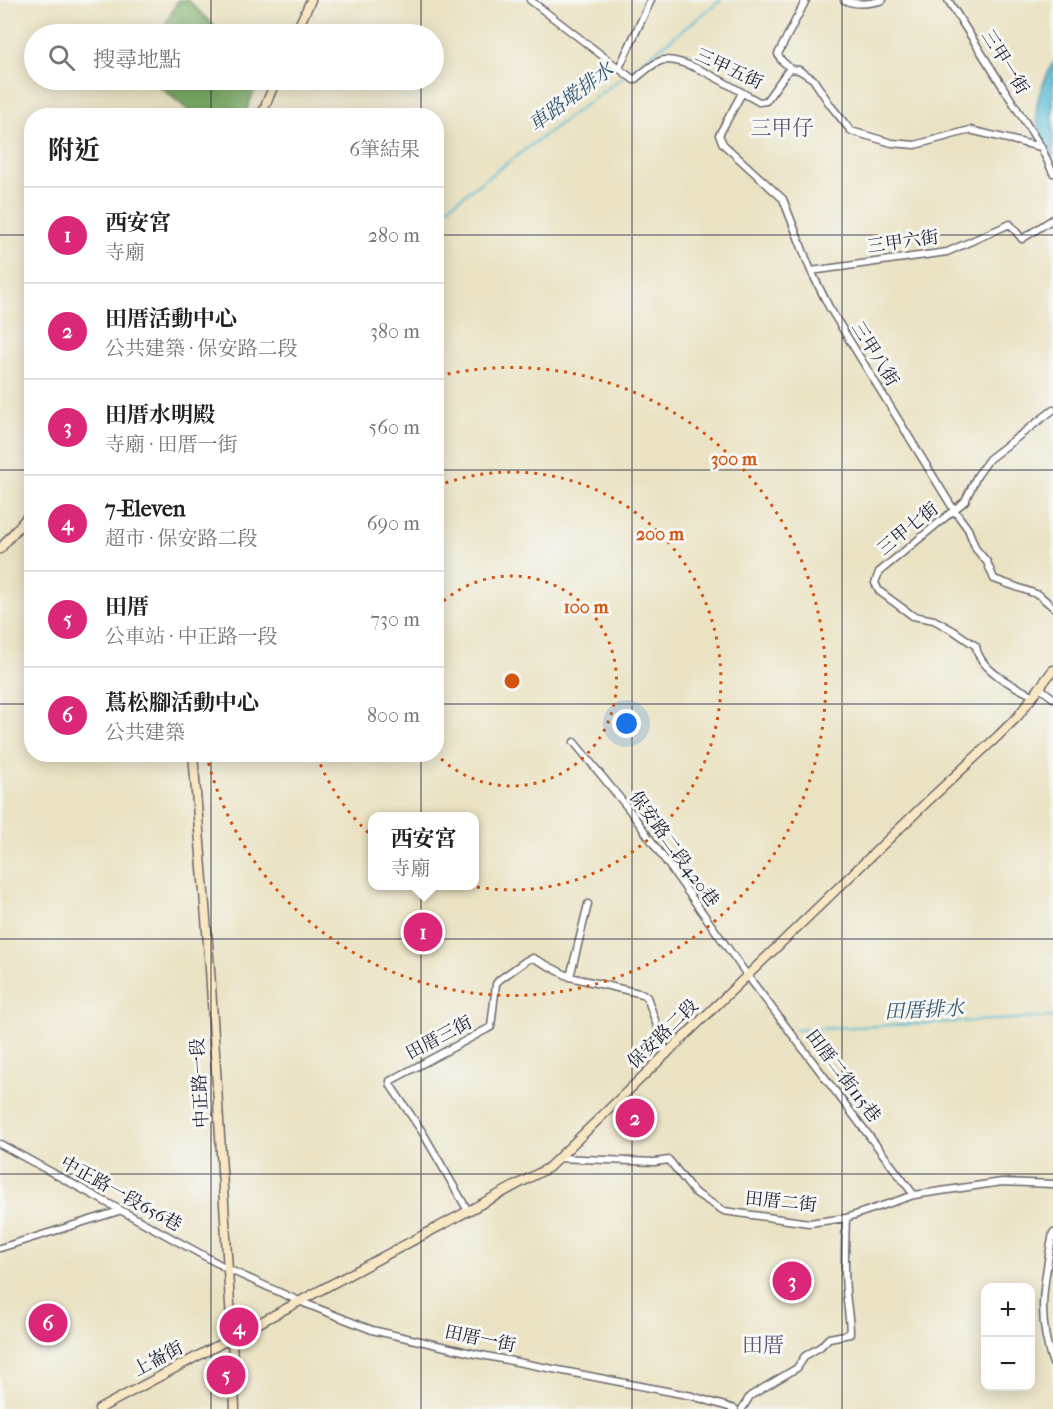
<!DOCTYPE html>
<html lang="zh-TW">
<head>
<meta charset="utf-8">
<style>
  body { margin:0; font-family:"IM FELL French Canon","Noto Serif TC",serif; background:#f6f6f6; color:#222 }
  .controls { position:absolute; right:18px; bottom:18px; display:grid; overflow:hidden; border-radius:12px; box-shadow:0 3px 15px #0003 }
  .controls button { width:54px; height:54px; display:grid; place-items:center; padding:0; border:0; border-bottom:2px solid #e0e0e0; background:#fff; color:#222; font:30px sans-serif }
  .you { position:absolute; left:627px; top:724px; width:21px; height:21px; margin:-15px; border:4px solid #fff; border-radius:50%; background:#1a73e8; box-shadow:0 0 0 9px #1a73e833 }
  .badge { display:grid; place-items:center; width:39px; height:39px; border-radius:50%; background:#db2777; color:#fff; font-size:20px; font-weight:700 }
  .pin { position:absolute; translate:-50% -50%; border:3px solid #fff; box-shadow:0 2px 6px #0006 }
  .popup { position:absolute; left:368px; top:812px; width:111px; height:78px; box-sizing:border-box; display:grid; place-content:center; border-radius:12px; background:#fff; filter:drop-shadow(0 2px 4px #0005); font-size:20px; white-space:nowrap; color:#767676 }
  .popup b { font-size:22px; color:#222 }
  .popup::after { content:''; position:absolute; left:50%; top:100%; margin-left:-12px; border:12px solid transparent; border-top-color:#fff }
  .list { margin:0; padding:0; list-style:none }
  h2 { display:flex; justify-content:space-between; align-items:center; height:78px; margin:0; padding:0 24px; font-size:26px }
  h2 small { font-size:20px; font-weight:400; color:#767676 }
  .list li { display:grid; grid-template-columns:39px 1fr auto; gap:18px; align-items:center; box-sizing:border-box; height:96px; padding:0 24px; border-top:2px solid #e0e0e0 }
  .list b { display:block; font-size:22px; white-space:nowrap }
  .list p { margin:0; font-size:20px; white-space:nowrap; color:#767676 }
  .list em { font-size:20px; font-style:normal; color:#767676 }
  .icon { flex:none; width:33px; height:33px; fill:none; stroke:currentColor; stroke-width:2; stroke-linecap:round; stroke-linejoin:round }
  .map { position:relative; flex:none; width:1053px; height:1409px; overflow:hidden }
  .search { position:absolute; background:#fff; box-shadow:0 3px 15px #0003; left:24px; top:24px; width:420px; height:66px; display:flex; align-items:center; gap:15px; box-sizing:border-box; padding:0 21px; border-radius:33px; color:#767676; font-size:22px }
  .panel { position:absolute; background:#fff; box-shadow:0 3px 15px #0003; left:24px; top:108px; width:420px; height:654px; border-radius:24px }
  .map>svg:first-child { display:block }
  .forest { fill:#79aa65; stroke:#4e6650; stroke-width:1.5 }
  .water { fill:#58bcd6; stroke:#3d6f88; stroke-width:1.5 }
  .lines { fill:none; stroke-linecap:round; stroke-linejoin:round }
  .stream { stroke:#58bcd6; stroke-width:2 }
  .street-casing { stroke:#68656a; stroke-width:9 }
  .secondary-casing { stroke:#68656a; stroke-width:11 }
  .street { stroke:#fff; stroke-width:6 }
  .secondary { stroke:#f9e7c3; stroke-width:8 }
  .grid { fill:none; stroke:#22223b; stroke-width:1.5; stroke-opacity:0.55 }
  .ring { fill:none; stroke:#d45411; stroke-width:3; stroke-dasharray:3 6 }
  .labels { text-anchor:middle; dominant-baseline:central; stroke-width:6; stroke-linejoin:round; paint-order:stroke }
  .street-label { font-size:18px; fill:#22223b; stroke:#f6f6f2 }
  .water-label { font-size:20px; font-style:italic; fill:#355871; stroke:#f6f6f2 }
  .quarter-label { font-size:21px; fill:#625173; stroke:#f6f6f2 }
  .centre { fill:#d45411; stroke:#f6f6f2; stroke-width:3 }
  .ring-label { font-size:18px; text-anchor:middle; font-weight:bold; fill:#d45411; stroke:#f6f6f2; stroke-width:6; stroke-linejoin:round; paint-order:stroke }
</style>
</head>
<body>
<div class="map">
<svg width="1053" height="1409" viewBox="0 0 1053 1409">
  <rect width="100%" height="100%" fill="#f6f6f2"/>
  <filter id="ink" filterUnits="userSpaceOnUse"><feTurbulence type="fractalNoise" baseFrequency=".0167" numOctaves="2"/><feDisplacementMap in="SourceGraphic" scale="12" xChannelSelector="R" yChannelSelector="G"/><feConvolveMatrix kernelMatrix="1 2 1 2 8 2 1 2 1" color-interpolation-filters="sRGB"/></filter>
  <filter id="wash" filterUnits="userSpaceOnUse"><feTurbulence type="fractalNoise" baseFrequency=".008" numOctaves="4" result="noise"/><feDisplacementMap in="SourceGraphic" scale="24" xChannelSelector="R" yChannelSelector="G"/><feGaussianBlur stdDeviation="1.35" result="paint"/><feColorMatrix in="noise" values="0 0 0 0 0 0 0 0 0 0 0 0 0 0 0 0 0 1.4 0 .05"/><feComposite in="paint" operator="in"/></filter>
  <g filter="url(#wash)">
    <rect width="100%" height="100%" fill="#eae2c2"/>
    <path class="forest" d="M178,0H188L222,34H160Z
      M152,80H259L244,116L194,115Z"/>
    <path class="water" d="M1053,62V157C1028,116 1034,102 1053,62Z"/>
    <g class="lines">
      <path class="stream" d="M629,72L721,0
        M436,216L624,76
        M796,1030L1053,1017"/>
    </g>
  </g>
  <g filter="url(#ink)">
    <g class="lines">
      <defs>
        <path id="street" d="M530,0L634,80C643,73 654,61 665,60C691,59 736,90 759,102L766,101L787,72L791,69L799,70L813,79L831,106L851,131L892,143L915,145L970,130L1041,147
          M844,0C857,6 870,4 883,0
          M948,0L1041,147L1053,173
          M619,68L651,0
          M791,69L781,60L778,54L806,0
          M742,93L719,135L723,144L783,199L811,271L829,307L954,510L968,529L976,549L987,562L994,579L1039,595L1053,607
          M811,271L947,252L1010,224L1022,239L1053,219
          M1040,688L1053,698
          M1034,696C1015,687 979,670 976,646L954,631L934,620L913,616L879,591L875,583L879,572L965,501L977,476L989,459L1053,410
          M574,742L628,808L747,975L914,1195
          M570,977L588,904
          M0,1144L228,1269L299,1301L372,1330L476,1354L692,1396L735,1409
          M558,1158L655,1162L669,1160L694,1192L724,1211L809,1223L846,1218L914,1195L1002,1182L1053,1184
          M468,1211L423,1133L391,1086L390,1081L491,1027L496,984L499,980L527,960L533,958L570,977L643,994L647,997L667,1055
          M1053,1233C1044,1282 1036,1316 1053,1364
          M0,1248L119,1211
          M742,1409L750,1396L797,1368L805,1356L820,1347L829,1338L850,1334C850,1319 847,1306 846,1291C844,1267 845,1243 846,1218"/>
        <path id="secondary" d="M295,34L311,0
          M261,116L276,80
          M0,549L32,511
          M193,754L210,969L232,1338L235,1409
          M99,1409L548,1168L928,801L999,735L1018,716L1053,670"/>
      </defs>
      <use href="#street" class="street-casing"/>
      <use href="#secondary" class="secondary-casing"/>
      <use href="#street" class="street"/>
      <use href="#secondary" class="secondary"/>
    </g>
  </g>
  <path class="grid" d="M211,0V34M421,0V34M632,0V1409M842,0V1409M211,80V116M421,80V116M0,235H32M436,235H1053M0,470H32M436,470H1053M0,704H32M436,704H1053M211,754V1409M421,754V1409M0,939H1053M0,1174H1053"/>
  <g class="ring">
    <path d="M437 607A105 105 0 1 1 437 755"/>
    <path d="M437 486A209 209 0 1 1 317 756"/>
    <path d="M439 376A314 314 0 1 1 207 757"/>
  </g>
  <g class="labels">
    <g class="street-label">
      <text transform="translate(1005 62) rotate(58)">三甲一街</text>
      <text transform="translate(729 69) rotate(25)">三甲五街</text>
      <text transform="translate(903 242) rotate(-8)">三甲六街</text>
      <text transform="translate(875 354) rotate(58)">三甲八街</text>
      <text transform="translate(908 529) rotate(-39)">三甲七街</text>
      <text transform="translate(674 849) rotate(54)">保安路二段420巷</text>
      <text transform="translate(663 1034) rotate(-44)">保安路二段</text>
      <text transform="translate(439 1038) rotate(-28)">田厝三街</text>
      <text transform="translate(843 1076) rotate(53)">田厝二街115巷</text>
      <text transform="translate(200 1083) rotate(-93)">中正路一段</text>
      <text transform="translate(121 1194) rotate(29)">中正路一段656巷</text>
      <text transform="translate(781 1202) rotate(6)">田厝二街</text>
      <text transform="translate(480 1339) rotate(12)">田厝一街</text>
      <text transform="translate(158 1359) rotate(-28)">上崙街</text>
    </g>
    <g class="water-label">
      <text transform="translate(571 97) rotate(-37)">車路墘排水</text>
      <text transform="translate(924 1010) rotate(-3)">田厝排水</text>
    </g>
    <g class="quarter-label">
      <text x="782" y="128">三甲仔</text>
      <text x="763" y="1345">田厝</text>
    </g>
  </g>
  <circle cx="512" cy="681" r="9" class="centre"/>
  <g class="ring-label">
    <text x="734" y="465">300 m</text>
    <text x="660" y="540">200 m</text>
    <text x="586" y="613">100 m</text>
  </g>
</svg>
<div class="controls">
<button>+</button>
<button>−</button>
</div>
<div class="you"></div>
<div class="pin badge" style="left:423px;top:932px">1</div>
<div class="popup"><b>西安宮</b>寺廟</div>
<div class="pin badge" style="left:635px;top:1118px">2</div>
<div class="pin badge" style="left:792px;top:1281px">3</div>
<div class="pin badge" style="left:239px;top:1327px">4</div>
<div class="pin badge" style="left:226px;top:1375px">5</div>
<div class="pin badge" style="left:48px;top:1323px">6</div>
<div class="search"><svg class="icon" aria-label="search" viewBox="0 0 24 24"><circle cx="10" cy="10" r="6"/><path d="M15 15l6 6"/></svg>搜尋地點</div>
<section class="panel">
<h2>附近<small>6筆結果</small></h2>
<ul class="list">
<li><span class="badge">1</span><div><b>西安宮</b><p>寺廟</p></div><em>280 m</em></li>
<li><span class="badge">2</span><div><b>田厝活動中心</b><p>公共建築 · 保安路二段</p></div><em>380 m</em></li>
<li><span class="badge">3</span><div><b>田厝水明殿</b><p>寺廟 · 田厝一街</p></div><em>560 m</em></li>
<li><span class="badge">4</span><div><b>7-Eleven</b><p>超市 · 保安路二段</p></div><em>690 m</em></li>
<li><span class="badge">5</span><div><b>田厝</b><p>公車站 · 中正路一段</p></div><em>730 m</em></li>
<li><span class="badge">6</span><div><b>蔦松腳活動中心</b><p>公共建築</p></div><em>800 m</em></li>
</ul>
</section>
</div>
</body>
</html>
